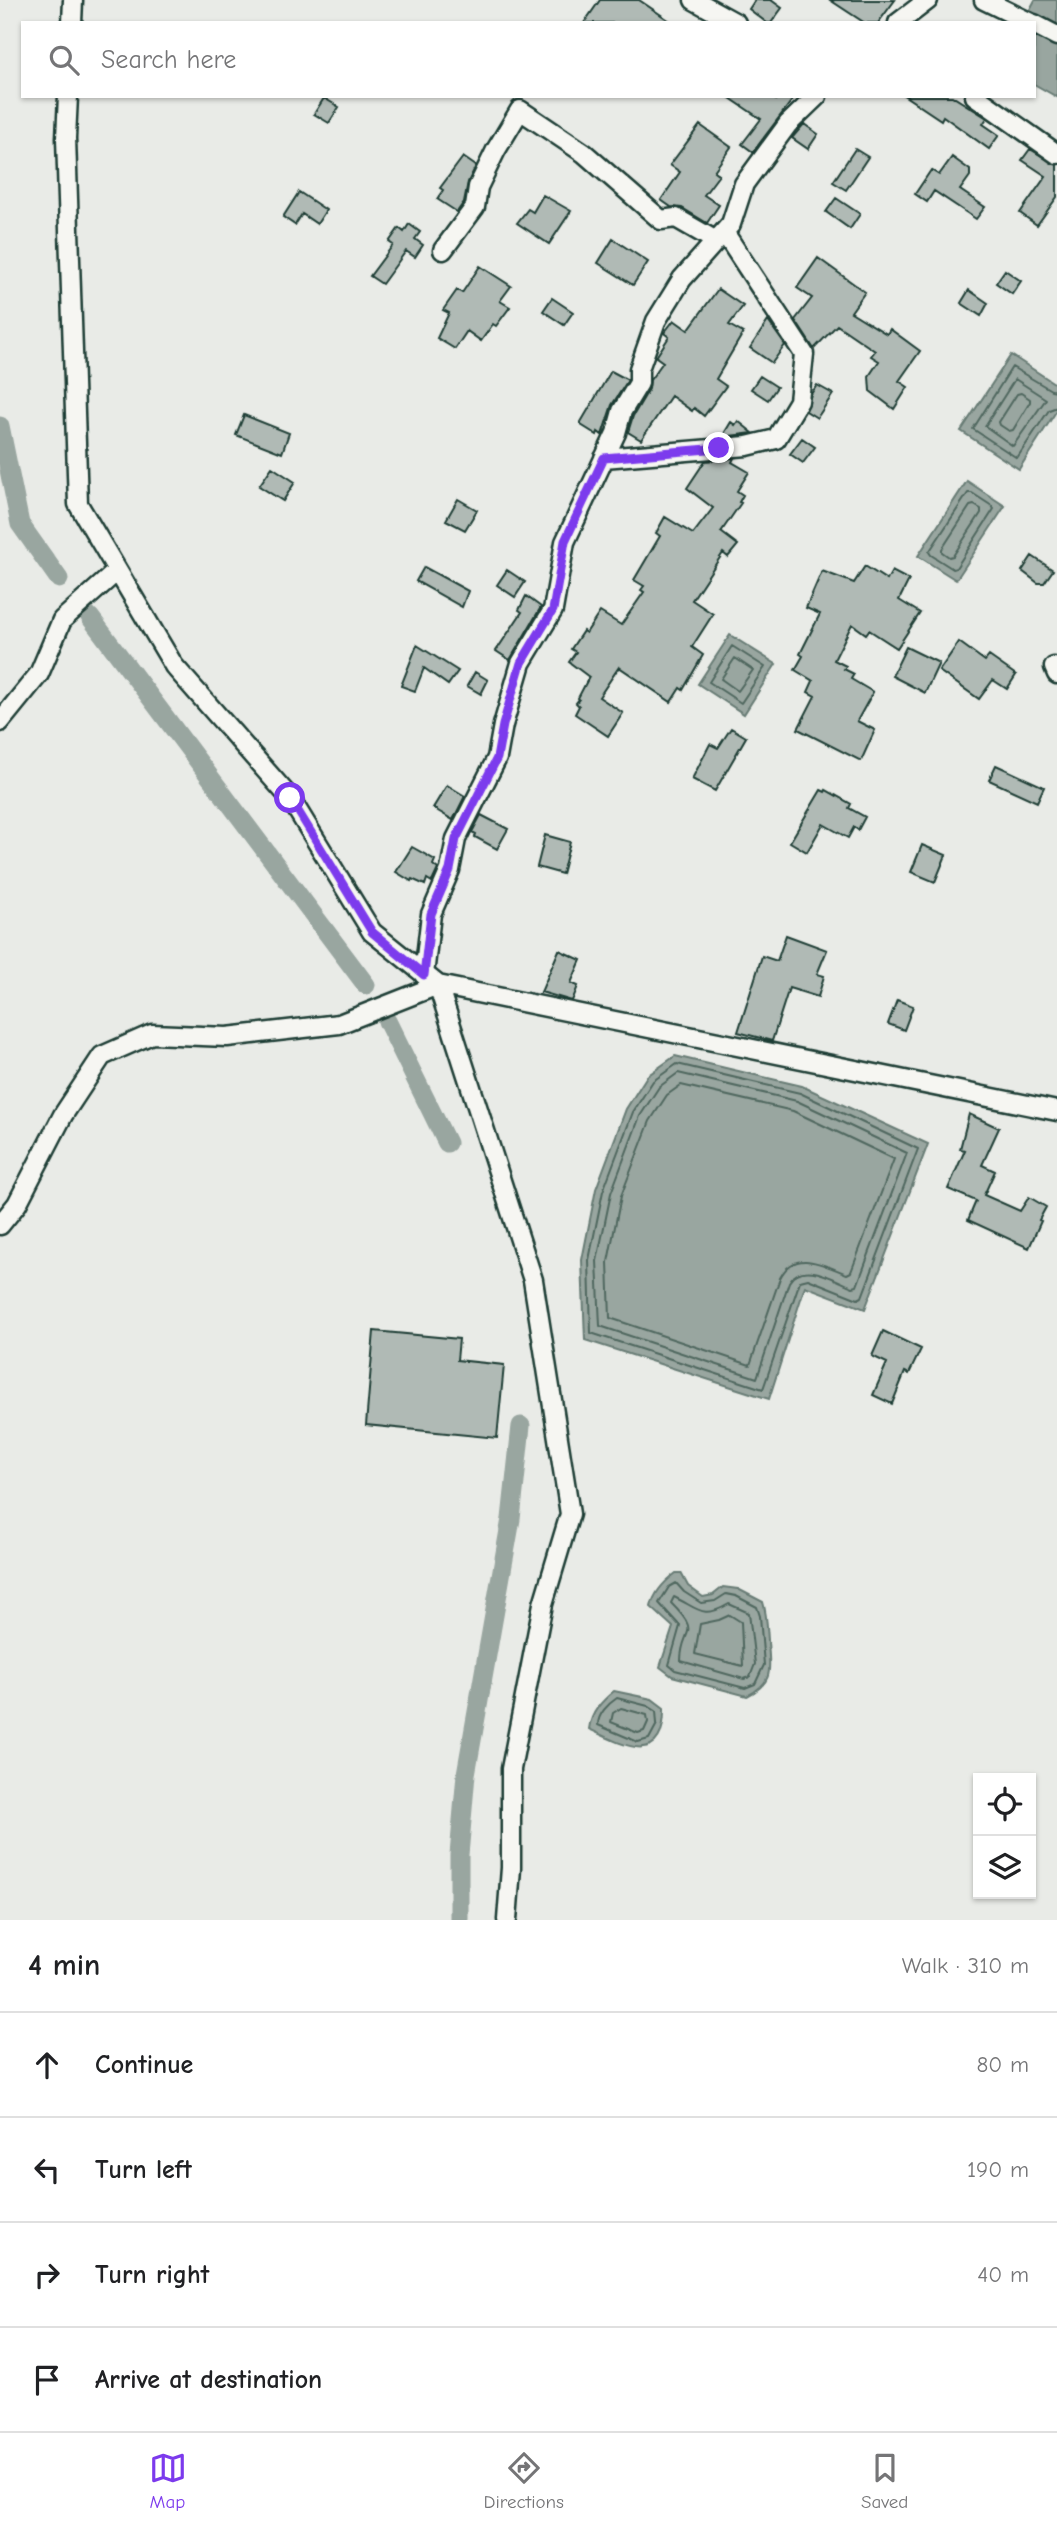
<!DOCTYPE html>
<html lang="en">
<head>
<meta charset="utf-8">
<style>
  body { margin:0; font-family:"Comic Neue",sans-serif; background:#f2f2f2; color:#202124 }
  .controls { position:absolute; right:21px; bottom:21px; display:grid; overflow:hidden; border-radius:0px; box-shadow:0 2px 5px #0004 }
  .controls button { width:63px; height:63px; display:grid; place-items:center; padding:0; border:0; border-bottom:2px solid #e0e0e0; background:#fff; color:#202124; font:35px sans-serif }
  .stop { position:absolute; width:21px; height:21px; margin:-16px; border:5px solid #7c3aed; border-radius:50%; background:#fff }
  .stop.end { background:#7c3aed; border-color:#fff; box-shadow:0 2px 7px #0008 }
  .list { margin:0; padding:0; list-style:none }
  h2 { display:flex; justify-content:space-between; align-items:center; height:91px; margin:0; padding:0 28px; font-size:30px }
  h2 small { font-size:23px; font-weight:400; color:#757577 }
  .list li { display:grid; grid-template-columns:46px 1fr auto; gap:21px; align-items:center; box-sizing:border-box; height:105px; padding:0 28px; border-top:2px solid #e0e0e0 }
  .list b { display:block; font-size:26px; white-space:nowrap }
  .list em { font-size:23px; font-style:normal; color:#757577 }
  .icon { flex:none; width:38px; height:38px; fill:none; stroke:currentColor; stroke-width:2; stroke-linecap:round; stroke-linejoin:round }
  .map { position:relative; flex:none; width:1057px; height:1920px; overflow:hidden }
  .search { position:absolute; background:#fff; box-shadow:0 2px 5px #0004; left:21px; right:21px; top:21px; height:77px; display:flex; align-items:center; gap:18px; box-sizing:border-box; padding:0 24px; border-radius:0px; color:#757577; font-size:26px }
  .sheet { height:511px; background:#fff }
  nav { display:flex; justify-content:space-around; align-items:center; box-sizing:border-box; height:98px; border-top:2px solid #e0e0e0; background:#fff; font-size:19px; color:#757577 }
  nav a { display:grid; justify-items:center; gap:4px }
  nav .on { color:#7c3aed }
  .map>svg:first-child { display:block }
  .water { fill:#99a6a0; stroke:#687c75; stroke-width:2 }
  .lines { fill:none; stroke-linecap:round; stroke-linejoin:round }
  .shore { stroke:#50675f; stroke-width:2 }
  .canal { stroke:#99a6a0; stroke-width:19 }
  .building { fill:#b0bab5; stroke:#1f3d34; stroke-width:2 }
  .street-casing { stroke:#1f3d34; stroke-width:23 }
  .street { stroke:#f6f6f2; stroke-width:18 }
  .route { stroke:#7c3aed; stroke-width:9 }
</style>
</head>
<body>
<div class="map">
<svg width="1057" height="1920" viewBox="0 0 1057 1920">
  <rect width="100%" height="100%" fill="#e9ebe7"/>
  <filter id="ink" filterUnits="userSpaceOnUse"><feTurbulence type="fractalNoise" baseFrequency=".0143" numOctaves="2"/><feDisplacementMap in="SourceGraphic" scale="14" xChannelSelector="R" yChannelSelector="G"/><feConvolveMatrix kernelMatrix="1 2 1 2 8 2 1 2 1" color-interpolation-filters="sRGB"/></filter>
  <g filter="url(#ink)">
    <path class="water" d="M1035,0H1057V25L1028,13Z
      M1034,37L1057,43V97L1034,84Z
      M1011,355L1057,385V410L1019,469L961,431Z
      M967,481L1005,506L956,580L918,556Z
      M730,635L776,664L744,714L698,684Z
      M675,1056L802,1086L928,1144L865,1309L805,1286L769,1399L585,1340L582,1260L596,1189L626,1109L647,1076Z
      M676,1573H681L688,1586L703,1597L713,1595L723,1587L738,1589L763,1602C767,1615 767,1627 768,1640C769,1668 776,1681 747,1696L672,1676L660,1667L673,1627L651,1607C654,1592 664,1582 676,1573Z
      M614,1691L652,1699L664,1708C665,1768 624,1746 589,1729C591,1712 602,1701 614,1691Z"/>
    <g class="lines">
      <path class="shore" d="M1015,379L1046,399L1013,446L985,426Z
        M1057,391L1051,390L1012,367L973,429L1017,458L1049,410L1057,407
        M1021,393L1030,399V402L1013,430L1009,431L1000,425L999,422L1017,394Z
        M968,493H972L992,506L994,509L956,568L953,569L931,555L929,552Z
        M974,505L981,509V513L953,556L949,557L942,552V549L970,506Z
        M732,646L765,667L741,703L709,682Z
        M735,658L753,670L738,691L721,679Z
        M677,1064L800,1093L918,1149L862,1297L858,1299L808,1279L800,1281L763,1389L591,1333L589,1260L603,1191L633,1112L653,1081Z
        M678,1073L797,1101L907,1153L857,1286L853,1287C834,1280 803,1259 789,1282L757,1378L600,1326L597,1261L611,1193L640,1116L659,1087Z
        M681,1085L793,1111L894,1159L851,1272L847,1274C823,1265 795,1248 780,1278L750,1365L610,1318L608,1262L621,1196L650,1121L667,1095Z
        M676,1583L684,1592L701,1603L715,1601L726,1594L736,1596L757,1607L760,1616L764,1665L755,1684L745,1688L675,1670L669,1665L680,1626L659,1603L669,1587Z
        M674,1597C698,1608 702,1620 729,1604L749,1613L755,1664L750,1677L744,1679L681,1661C681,1628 703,1635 671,1603Z
        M730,1615L741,1622L743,1666L695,1654L700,1624L719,1620Z
        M617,1698L648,1706L656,1711L657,1724L649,1739L638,1742L598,1725C598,1714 608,1704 617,1698Z
        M621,1708L647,1715L648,1722L644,1731L638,1733L611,1722L613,1713Z"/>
      <path class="canal" d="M0,426L20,524L59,579
        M90,617L366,985
        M387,1021L447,1143
        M459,1920V1855L466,1774L511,1519L521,1426"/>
    </g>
    <path class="building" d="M600,0H639L673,23H584Z
      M755,0H771L782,8L771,23H767L749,9Z
      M830,0H895L878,23H865Z
      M727,96H770L776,100L779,96H789L793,99L753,152L742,144L761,119Z
      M905,96H952L987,118L983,124L999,135L989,149L943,116L941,120Z
      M324,98L339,107L329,123L314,114Z
      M804,124L818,134L808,149L792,138Z
      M700,125L731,147L714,171L719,175L704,195L719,205L707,223L682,208L671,207L661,200L680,172L670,165Z
      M855,149L868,157L846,190L833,182Z
      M1030,149L1057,165V197L1037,225L1020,213L1046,176L1022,160Z
      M463,157L476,166L468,182L464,202L457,212L437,199L443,190L440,188Z
      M952,157L970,170V176L960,190L985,207L976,219L934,191L927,202L915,194L931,170L939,175Z
      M299,192L326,210L317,224L302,214L295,225L283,217Z
      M543,195L571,211L549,244L517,223L528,209L533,212Z
      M836,198L860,214L850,229L826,212Z
      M409,224L420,232L415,239L423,245L415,257L406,251L382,284L370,276L393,245L389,242L399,228L404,232Z
      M613,239L648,262L633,285L598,263Z
      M818,258L865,292L851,312L887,334L890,329L920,351L899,381L908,387L894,409L870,391L869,376L879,361L871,356L875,351L837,325L814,349L795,320L812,298L797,288Z
      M480,266L511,286L500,301L510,307L496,326L493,324L481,341L467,331L455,349L437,338L449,313L443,310L457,290L462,293Z
      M1005,270L1021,281L1012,294L996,283Z
      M718,289L743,306L729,325L743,333L716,379L726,386L704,416L694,408L692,411L671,396L641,440L628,432L633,416L649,389L650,380L663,362L656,357L669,337L664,333L674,320L688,330Z
      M969,290L988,303L981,316L961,303Z
      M552,298L573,312L564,325L543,311Z
      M768,321L785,345L772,363L750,348Z
      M611,371L628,380L612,405L602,435L598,432L597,435L581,425V422Z
      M760,376L777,387L768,400L751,389Z
      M817,385L833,394L817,418L806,411L811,394Z
      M244,415L289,433L282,453L236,435Z
      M738,421L753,433L722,437L731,422L735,425Z
      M802,438L815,447L803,463L790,454Z
      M734,458L732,462L749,472L737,491L743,495L739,502L741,503L721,532L738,545L728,557L723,553L692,600L713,614L692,647L703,655L683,690L680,688L671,702L619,667L599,697L623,713L608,736L575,714L579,706L576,703L579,699L578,698L589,677L569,662L576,652L571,649L583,631L586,633L600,612L621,625L644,592L641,590L644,586L634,580L660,536L656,533L665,517L693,534L713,508L687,488L705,461Z
      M272,467L295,482L283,501L259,486Z
      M458,499L477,510L465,530L446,520Z
      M1032,556L1053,570L1044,583H1038L1022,571Z
      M865,566L887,580L892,571L909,580L899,600L920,613L897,648L869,630L866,634L852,624L834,660L846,666L844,669L854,674L851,679L873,692L857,721L875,730L861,761L798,729L815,696L808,692L813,681L795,670L803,656L800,654L820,614L806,608L822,571L854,583Z
      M424,567L468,591L462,607L416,581Z
      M507,570L525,582L515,597L497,585Z
      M526,596L541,607L510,660L496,651L522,612L519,610Z
      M959,642L985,661L989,656L1016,675L1007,689L993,680L979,699L939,671Z
      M417,645L458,671L448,685L424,668L415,691L401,686Z
      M906,647L939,663L925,693L892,676Z
      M475,672L488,680L481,694L467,686Z
      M731,728L746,737L715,791L692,779L710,744L718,748Z
      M996,765L1044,787L1037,802L989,780Z
      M447,785L465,796L453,820L433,808Z
      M821,790L825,792L826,790L851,804L849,808L865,817L858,830L854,827L848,838L823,824L807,852L790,842Z
      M481,815L508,829L497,849L475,837L476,834L472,832Z
      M545,835L570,842L562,874L537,867Z
      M922,845L946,855L935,882L911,872Z
      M412,847L435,860L433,865L438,869L432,882L427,879L425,885L412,879L411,881L396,872Z
      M786,935L827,950L817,974L824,976L818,997L789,988L772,1041L738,1032L762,956L777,961Z
      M559,950L581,960L571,983L578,986L572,1001L541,992Z
      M897,1000L913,1006L904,1030L888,1024Z
      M969,1114L999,1128L982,1165L995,1171L984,1195L1020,1211L1029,1197L1046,1207L1039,1220L1041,1221L1029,1248L968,1220L976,1201L948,1189L965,1150L960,1149Z
      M374,1331L459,1339L457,1360L504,1365L497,1438L366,1425Z
      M883,1331L921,1349L909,1374L905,1372L892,1404L873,1395L887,1363L872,1356Z"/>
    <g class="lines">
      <defs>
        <path id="street" d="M694,0L736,23
          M984,0L1031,23
          M72,23L73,0
          M898,23L928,0
          M1034,24L1057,36
          M68,96L66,138L78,504L174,666L290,798L372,932L438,985L533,1280L570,1514L543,1604L511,1769V1868L507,1920
          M975,96L1057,154
          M443,250L475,207L478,187L496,150L520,110L584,153L661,220L676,218L716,241
          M604,458L747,446L776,439L799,401L804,354L724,232
          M1054,667L1057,674
          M0,722L39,674L62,620L117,571
          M424,975L431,914L450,870L456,839L497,758L503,725L521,663L553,610L565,542L616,433L622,411L639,383V369L656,321L682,279L731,224L744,184L788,124L817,96
          M0,1225L17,1204L63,1115L102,1056L152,1034L227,1037L339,1024L438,985L1057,1111"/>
      </defs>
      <use href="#street" class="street-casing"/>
      <use href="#street" class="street"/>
    </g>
  </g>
  <g class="lines" filter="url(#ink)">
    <path class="route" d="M290,798L372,932L424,975L431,914L450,870L456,839L497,758L503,725L521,663L553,610L565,541L604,458L719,448"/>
  </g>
</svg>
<div class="controls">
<button><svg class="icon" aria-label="locate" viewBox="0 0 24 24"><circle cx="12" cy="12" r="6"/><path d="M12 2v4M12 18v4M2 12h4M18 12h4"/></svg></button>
<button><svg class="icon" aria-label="layers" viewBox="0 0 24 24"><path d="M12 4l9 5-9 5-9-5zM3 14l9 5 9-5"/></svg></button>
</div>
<div class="stop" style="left:290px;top:798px"></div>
<div class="stop end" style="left:719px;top:448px"></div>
<div class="search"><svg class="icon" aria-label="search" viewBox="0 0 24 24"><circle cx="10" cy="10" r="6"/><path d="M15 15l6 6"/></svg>Search here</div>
</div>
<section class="sheet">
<h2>4 min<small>Walk · 310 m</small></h2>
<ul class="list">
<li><svg class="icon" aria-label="ahead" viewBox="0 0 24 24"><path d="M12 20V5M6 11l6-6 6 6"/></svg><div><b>Continue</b></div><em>80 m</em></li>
<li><svg class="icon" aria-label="left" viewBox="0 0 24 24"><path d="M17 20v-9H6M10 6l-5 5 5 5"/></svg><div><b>Turn left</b></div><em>190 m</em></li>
<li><svg class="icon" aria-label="right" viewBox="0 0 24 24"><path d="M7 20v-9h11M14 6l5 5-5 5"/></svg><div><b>Turn right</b></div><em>40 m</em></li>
<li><svg class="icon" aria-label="arrive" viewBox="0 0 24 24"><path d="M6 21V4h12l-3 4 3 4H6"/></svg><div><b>Arrive at destination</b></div></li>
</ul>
</section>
<nav>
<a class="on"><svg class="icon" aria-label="map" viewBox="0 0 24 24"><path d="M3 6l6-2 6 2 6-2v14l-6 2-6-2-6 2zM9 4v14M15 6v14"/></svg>Map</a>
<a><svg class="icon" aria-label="directions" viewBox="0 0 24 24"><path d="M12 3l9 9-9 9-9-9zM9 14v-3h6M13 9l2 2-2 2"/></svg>Directions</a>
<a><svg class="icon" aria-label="saved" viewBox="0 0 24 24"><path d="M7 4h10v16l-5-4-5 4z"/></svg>Saved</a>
</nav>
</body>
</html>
